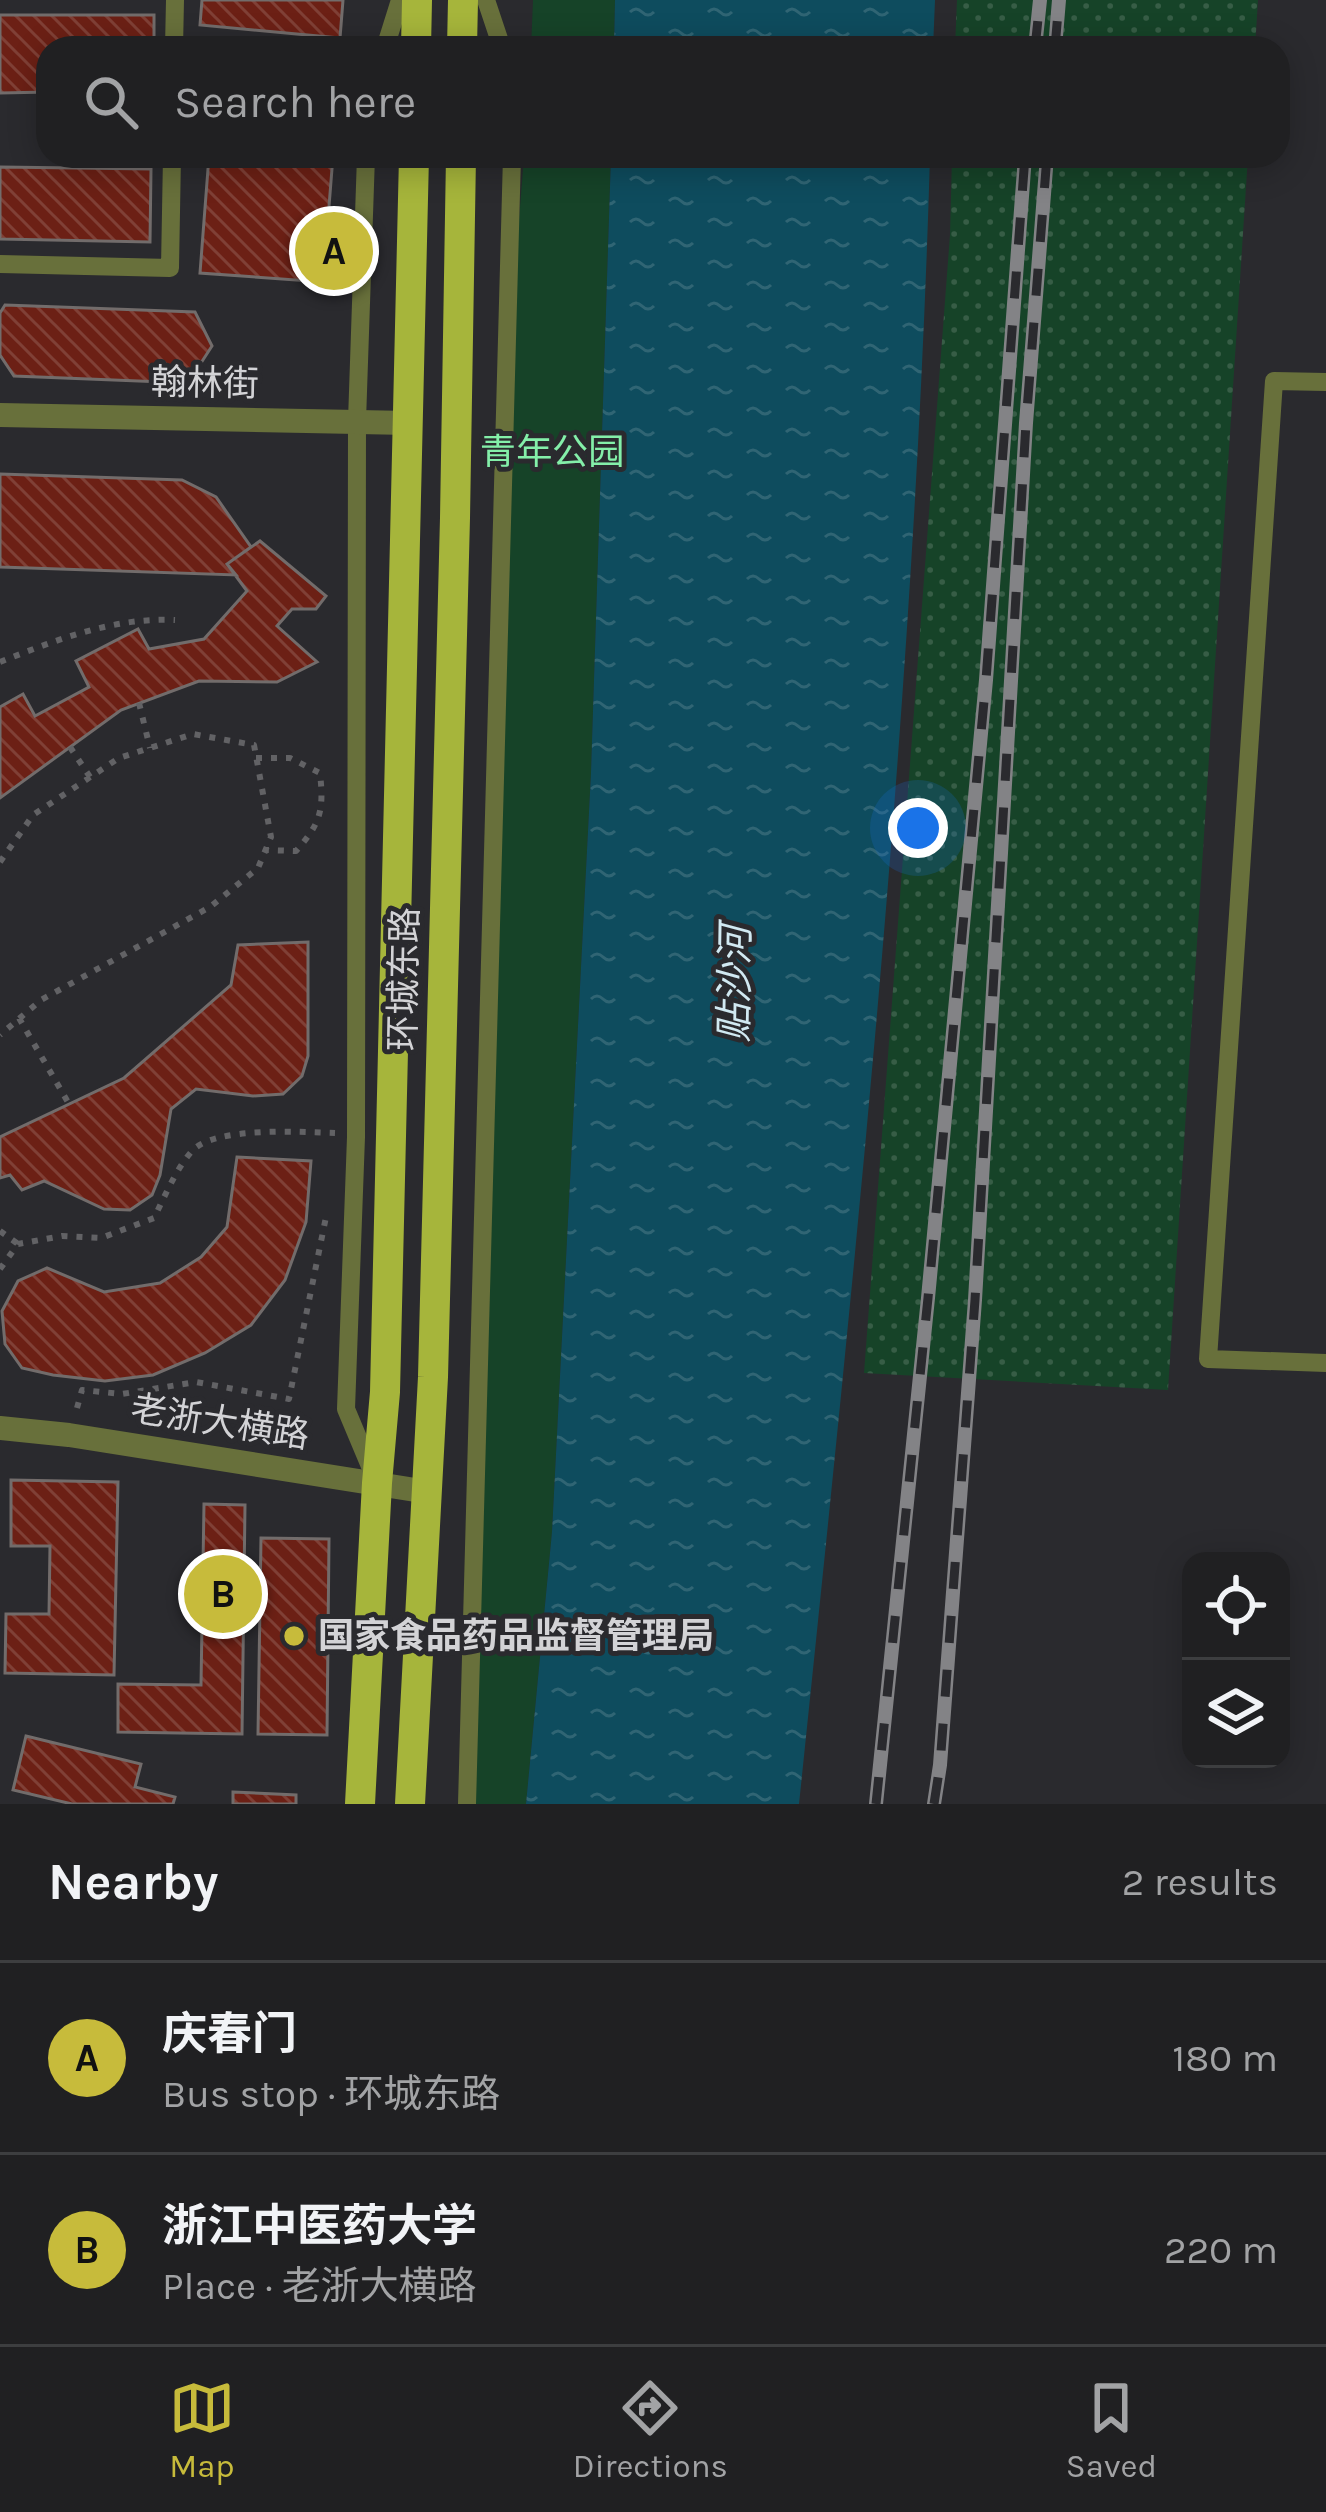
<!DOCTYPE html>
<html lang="en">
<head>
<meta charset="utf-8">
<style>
  body { margin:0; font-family:Karla,"Noto Sans SC",sans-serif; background:#28282a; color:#f1f3f6 }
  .controls { position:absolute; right:36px; bottom:36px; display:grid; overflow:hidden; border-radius:24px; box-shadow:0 6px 30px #0003 }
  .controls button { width:108px; height:108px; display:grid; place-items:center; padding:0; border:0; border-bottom:3px solid #3d3e40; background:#202022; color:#f1f3f6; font:60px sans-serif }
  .you { position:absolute; left:918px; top:828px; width:42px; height:42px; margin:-30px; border:9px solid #fff; border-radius:50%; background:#1a73e8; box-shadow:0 0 0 18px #1a73e833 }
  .badge { display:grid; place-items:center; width:78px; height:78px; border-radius:50%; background:#c7bb3b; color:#111; font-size:39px; font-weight:700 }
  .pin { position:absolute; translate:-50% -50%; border:6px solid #fff; box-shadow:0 3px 12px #0006 }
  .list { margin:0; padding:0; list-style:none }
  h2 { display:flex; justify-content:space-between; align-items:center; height:156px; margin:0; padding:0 48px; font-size:51px }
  h2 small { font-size:39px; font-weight:400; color:#a2a3a5 }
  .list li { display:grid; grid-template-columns:78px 1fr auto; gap:36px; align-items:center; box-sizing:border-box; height:192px; padding:0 48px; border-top:3px solid #3d3e40 }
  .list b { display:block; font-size:45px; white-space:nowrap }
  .list p { margin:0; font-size:39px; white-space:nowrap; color:#a2a3a5 }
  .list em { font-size:39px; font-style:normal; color:#a2a3a5 }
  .icon { flex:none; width:66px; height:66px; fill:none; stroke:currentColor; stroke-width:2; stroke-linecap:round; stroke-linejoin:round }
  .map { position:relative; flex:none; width:1326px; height:1804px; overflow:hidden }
  .search { position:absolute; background:#202022; box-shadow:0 6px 30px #0003; left:36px; right:36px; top:36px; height:132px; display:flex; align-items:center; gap:30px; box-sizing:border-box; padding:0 42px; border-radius:36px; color:#a2a3a5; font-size:45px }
  .sheet { height:540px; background:#202022 }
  nav { display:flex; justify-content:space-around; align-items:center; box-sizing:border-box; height:168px; border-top:3px solid #3d3e40; background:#202022; font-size:33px; color:#a2a3a5 }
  nav a { display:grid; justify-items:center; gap:6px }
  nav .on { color:#c7bb3b }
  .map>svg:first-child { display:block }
  .grass { fill:url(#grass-dots) }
  .green { fill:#164328 }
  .water { fill:url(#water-ripples) }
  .building { fill:url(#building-back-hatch); stroke:#726c6b; stroke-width:3 }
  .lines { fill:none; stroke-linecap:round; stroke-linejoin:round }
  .path { stroke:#626265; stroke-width:6; stroke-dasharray:6 9; stroke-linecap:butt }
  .service { stroke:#68703b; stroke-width:18 }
  .minor { stroke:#68703b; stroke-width:24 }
  .primary { stroke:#a6b53b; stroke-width:30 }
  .rail-casing { stroke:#838386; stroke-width:14 }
  .rail { stroke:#2a2a2e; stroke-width:9; stroke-dasharray:27; stroke-linecap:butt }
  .poi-dot { fill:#c7bb3b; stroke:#2a2a2e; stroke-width:4.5 }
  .labels { text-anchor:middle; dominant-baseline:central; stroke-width:10; stroke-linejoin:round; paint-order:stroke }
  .street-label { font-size:36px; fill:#d3d3d6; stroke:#2a2a2e }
  .park-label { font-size:36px; fill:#84efa9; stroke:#2a2a2e }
  .poi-label { font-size:36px; font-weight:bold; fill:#d3d3d6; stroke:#2a2a2e; text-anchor:start }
  .water-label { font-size:39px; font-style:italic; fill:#d1e9f2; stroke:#2a2a2e }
</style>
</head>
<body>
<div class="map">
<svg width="1326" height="1804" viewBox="0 0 1326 1804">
  <defs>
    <pattern id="grass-dots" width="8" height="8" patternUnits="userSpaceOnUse" patternTransform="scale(3)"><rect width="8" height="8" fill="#164328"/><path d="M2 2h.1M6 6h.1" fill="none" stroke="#375d46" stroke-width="1.8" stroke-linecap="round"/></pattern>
    <pattern id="water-ripples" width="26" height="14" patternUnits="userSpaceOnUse" patternTransform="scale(3)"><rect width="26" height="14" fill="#0e4c5e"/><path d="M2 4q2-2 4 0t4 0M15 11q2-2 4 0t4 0" fill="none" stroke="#306574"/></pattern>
    <pattern id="building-back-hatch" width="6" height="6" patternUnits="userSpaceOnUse" patternTransform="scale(3)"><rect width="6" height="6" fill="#6c2015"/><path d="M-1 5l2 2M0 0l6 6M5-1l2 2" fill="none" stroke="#804036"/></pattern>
  </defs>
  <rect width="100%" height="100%" fill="#2a2a2e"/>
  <path class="grass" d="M957,0H1258L1255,48H955Z
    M952,156H1248L1168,1390L864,1373L950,235Z"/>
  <path class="green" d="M533,0H615L614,48H531Z
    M524,156H611L591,773L552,1532L526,1804H467L502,439Z"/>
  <path class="water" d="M615,0H935L933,48H614Z
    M611,156H930C914,707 856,1256 799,1804H526L552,1532L591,773Z"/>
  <path class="building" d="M202,0H343L340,38L200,25Z
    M0,15H154V48H48V92L0,93Z
    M209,156H333L323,282L200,273Z
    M0,167L151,169L150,242L0,239Z
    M5,305L195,312L212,346L188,383L14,376L0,355V313Z
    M0,474L182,480L216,497L251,547L227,564L236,575L0,567Z
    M260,541L326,596L316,609H292L277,626L317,662L277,682L199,681L121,710L0,798V707L23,694L35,716L89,687L76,661L138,629L149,649L204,639L247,591L227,564Z
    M308,942V1056L302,1076L283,1094L253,1096L196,1089L171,1109L160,1175L152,1195L130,1210L104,1209L44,1181L22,1190L10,1175L0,1178V1137L124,1078L231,985L238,945Z
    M237,1157L311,1161L306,1222L285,1280L251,1325L205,1353L153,1375L105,1381L53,1375L22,1368L5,1344L2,1311L18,1281L47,1268L104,1292L160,1283L201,1257L227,1227Z
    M11,1480L118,1482L114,1675L5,1673L6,1614H49L50,1546H11Z
    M204,1504L245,1505L242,1734L118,1732V1684L201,1685Z
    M261,1538L329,1539L327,1735L258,1734Z
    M26,1736L141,1764L135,1787L175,1797L173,1804H72L13,1790Z
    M233,1792L296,1795V1804H233Z"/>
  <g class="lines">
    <path class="path" d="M0,662C56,640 114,617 175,620
      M139,703L150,748
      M70,747L90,777
      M256,758H290L320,773C324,810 321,823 296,851L266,850
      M0,862L33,815L119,758L193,734L254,745L271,837L258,868L210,907L41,1000L0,1035
      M19,1018L69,1104
      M0,1231L18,1244
      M0,1269L18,1244L62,1236L101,1238L154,1218C165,1196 176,1169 192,1151C215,1126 302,1132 335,1133
      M77,1408L82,1390L122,1394L196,1382L289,1399L327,1212"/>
    <path class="service" d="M486,0L502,48
      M174,48L175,0
      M385,48L400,0
      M366,156L357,421L356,1137L346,1409L372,1471
      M0,264L170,268L172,156
      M1326,382L1274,381L1208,1359L1326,1363
      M467,1804L512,156"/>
    <path class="minor" d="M0,415L409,423
      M0,1428L69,1435L428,1492"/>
    <path class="primary" d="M416,48L417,0
      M462,48L463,0
      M360,1804L377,1483L385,1392L414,156
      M410,1804L433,1377L455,518L461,156"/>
    <defs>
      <path id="rail" d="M1035,48L1040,0
        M1055,48L1059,0
        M876,1804L928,1298L986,680L1025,156
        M934,1804L940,1765L975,1300L1026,423L1047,156"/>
    </defs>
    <use href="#rail" class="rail-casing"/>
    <use href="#rail" class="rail"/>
  </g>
  <circle class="poi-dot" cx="294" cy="1636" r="12"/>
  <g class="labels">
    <g class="street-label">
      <text transform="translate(205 383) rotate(1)">翰林街</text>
      <text transform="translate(404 979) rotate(-89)">环城东路</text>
      <text transform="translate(220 1422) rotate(9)">老浙大横路</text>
    </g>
    <g class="park-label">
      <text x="552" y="452">青年公园</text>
    </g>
    <g class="poi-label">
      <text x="318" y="1636">国家食品药品监督管理局</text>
    </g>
    <g class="water-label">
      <text transform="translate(735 984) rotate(-89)">贴沙河</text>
    </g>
  </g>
</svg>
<div class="controls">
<button><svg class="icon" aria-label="locate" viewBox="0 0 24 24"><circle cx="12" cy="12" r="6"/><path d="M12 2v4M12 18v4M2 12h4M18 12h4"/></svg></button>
<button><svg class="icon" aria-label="layers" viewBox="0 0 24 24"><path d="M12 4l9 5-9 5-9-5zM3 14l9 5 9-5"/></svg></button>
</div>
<div class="you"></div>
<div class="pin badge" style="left:334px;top:251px">A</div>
<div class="pin badge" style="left:223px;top:1594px">B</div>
<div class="search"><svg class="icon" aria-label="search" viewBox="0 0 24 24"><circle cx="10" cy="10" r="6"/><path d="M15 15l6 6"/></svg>Search here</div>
</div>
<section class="sheet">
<h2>Nearby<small>2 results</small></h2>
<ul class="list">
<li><span class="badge">A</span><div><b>庆春门</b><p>Bus stop · 环城东路</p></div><em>180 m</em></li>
<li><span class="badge">B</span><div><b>浙江中医药大学</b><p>Place · 老浙大横路</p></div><em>220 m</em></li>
</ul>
</section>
<nav>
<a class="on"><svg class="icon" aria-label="map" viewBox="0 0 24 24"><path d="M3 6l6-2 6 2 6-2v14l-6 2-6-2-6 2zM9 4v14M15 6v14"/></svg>Map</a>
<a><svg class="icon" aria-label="directions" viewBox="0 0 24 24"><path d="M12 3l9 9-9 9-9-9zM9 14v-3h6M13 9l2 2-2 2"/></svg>Directions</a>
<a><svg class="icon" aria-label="saved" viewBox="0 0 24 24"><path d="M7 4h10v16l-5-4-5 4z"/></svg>Saved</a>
</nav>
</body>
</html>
